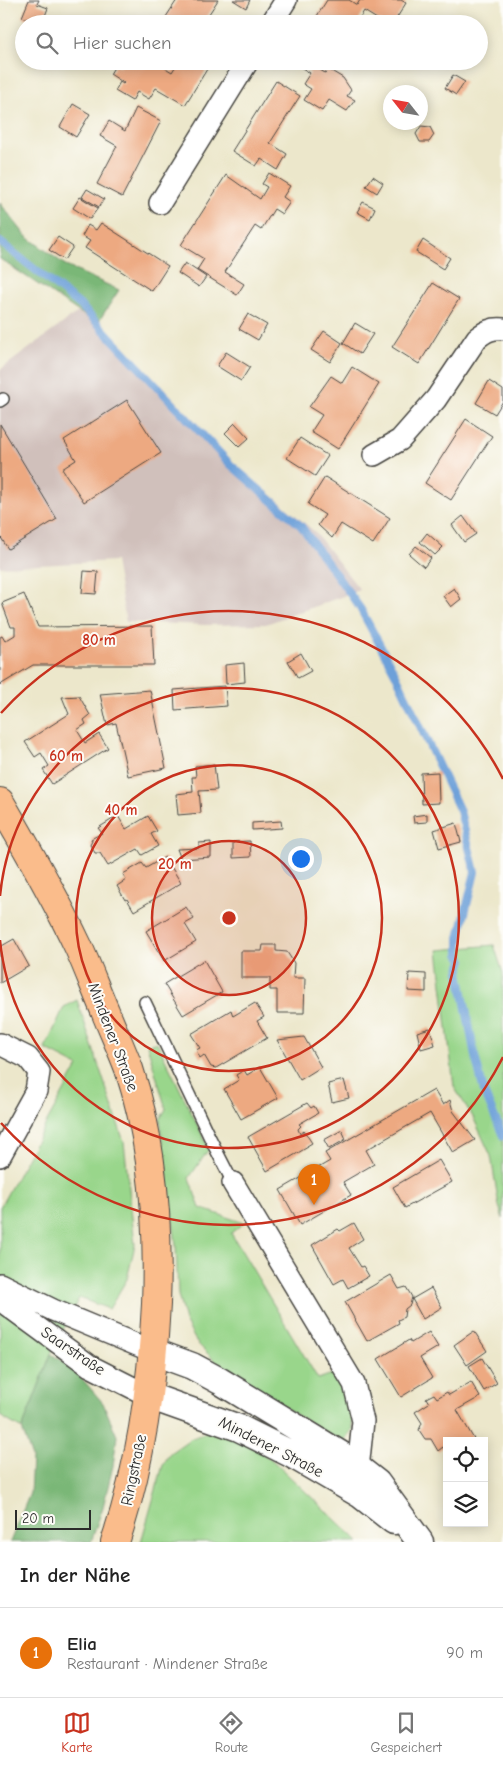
<!DOCTYPE html>
<html lang="de">
<head>
<meta charset="utf-8">
<style>
  body { margin:0; font-family:"Comic Neue",sans-serif; background:#f2f2f2; color:#222 }
  .controls { position:absolute; right:15px; bottom:15px; display:grid; overflow:hidden; border-radius:0px; box-shadow:0 2px 12px #0003 }
  .controls button { width:45px; height:45px; display:grid; place-items:center; padding:0; border:0; border-bottom:1px solid #e0e0e0; background:#fff; color:#222; font:25px sans-serif }
  .compass { position:absolute; left:383px; top:85px; width:45px; height:45px; border-radius:50%; background:#fff; box-shadow:0 2px 12px #0003; rotate:301deg }
  .scale { position:absolute; left:15px; bottom:12px; width:76px; box-sizing:border-box; padding-left:5px; border:2px solid #2b2b2b; border-top:0; font-size:14px; line-height:18px; white-space:nowrap; color:#2b2b2b; -webkit-text-stroke:4px #fdfcf7; paint-order:stroke }
  .you { position:absolute; left:300px; top:858px; width:18px; height:18px; margin:-12px; border:4px solid #fff; border-radius:50%; background:#1a73e8; box-shadow:0 0 0 8px #1a73e833 }
  .badge { display:grid; place-items:center; width:32px; height:32px; border-radius:50%; background:#c8321e; color:#fff; font-size:16px; font-weight:700 }
  .pin { position:absolute; translate:-50% -41px; filter:drop-shadow(0 1px 2px #0008) }
  .pin::after { content:''; position:absolute; top:26px; width:18px; height:15px; background:inherit; clip-path:polygon(0 0,100% 0,50% 100%) }
  .list { margin:0; padding:0; list-style:none }
  h2 { display:flex; justify-content:space-between; align-items:center; height:65px; margin:0; padding:0 20px; font-size:21px }
  h2 small { font-size:16px; font-weight:400; color:#767676 }
  .list li { display:grid; grid-template-columns:32px 1fr auto; gap:15px; align-items:center; box-sizing:border-box; height:90px; padding:0 20px; border-top:1px solid #e0e0e0 }
  .list b { display:block; font-size:19px; white-space:nowrap }
  .list p { margin:0; font-size:16px; white-space:nowrap; color:#767676 }
  .list em { font-size:16px; font-style:normal; color:#767676 }
  .icon { flex:none; width:28px; height:28px; fill:none; stroke:currentColor; stroke-width:2; stroke-linecap:round; stroke-linejoin:round }
  .map { position:relative; flex:none; width:503px; height:1542px; overflow:hidden }
  .search { position:absolute; background:#fff; box-shadow:0 2px 12px #0003; left:15px; right:15px; top:15px; height:55px; display:flex; align-items:center; gap:12px; box-sizing:border-box; padding:0 18px; border-radius:28px; color:#767676; font-size:19px }
  .sheet { height:155px; background:#fff }
  nav { display:flex; justify-content:space-around; align-items:center; box-sizing:border-box; height:70px; border-top:1px solid #e0e0e0; background:#fff; font-size:14px; color:#767676 }
  nav a { display:grid; justify-items:center; gap:2px }
  nav .on { color:#c8321e }
  .map>svg:first-child { display:block }
  .industrial { fill:#d0c0bb }
  .green { fill:#99d68b; stroke:#62805b }
  .forest { fill:#7ab777; stroke:#527151 }
  .lines { fill:none; stroke-linecap:round; stroke-linejoin:round }
  .stream { stroke:#6da0d9; stroke-width:8 }
  .building { fill:#eda981 }
  .service-casing { stroke:#484743; stroke-width:14 }
  .minor-casing { stroke:#484743; stroke-width:24 }
  .tertiary-casing { stroke:#484743; stroke-width:29 }
  .primary-casing { stroke:#484743; stroke-width:30 }
  .service { stroke:#fff; stroke-width:11 }
  .minor { stroke:#fff; stroke-width:21 }
  .tertiary { stroke:#fff; stroke-width:26 }
  .primary { stroke:#fabc8b; stroke-width:28 }
  .ring { fill:none; stroke:#c8321e; stroke-width:2.5 }
  .labels { text-anchor:middle; dominant-baseline:central; stroke-width:4; stroke-linejoin:round; paint-order:stroke }
  .street-label { font-size:16px; fill:#2b2b2b; stroke:#fdfcf7 }
  .centre { fill:#c8321e; stroke:#fdfcf7; stroke-width:2.5 }
  .ring-label { font-size:15px; text-anchor:middle; font-weight:bold; fill:#c8321e; stroke:#fdfcf7; stroke-width:4; stroke-linejoin:round; paint-order:stroke }
</style>
</head>
<body>
<div class="map">
<svg width="503" height="1542" viewBox="0 0 503 1542">
  <rect width="100%" height="100%" fill="#fdfcf7"/>
  <filter id="ink" filterUnits="userSpaceOnUse"><feTurbulence type="fractalNoise" baseFrequency=".02" numOctaves="2"/><feDisplacementMap in="SourceGraphic" scale="10" xChannelSelector="R" yChannelSelector="G"/><feConvolveMatrix kernelMatrix="1 2 1 2 8 2 1 2 1" color-interpolation-filters="sRGB"/></filter>
  <filter id="wash" filterUnits="userSpaceOnUse"><feTurbulence type="fractalNoise" baseFrequency=".0096" numOctaves="4" result="noise"/><feDisplacementMap in="SourceGraphic" scale="20" xChannelSelector="R" yChannelSelector="G"/><feGaussianBlur stdDeviation="1.12" result="paint"/><feColorMatrix in="noise" values="0 0 0 0 0 0 0 0 0 0 0 0 0 0 0 0 0 1.4 0 .05"/><feComposite in="paint" operator="in"/></filter>
  <g filter="url(#wash)">
    <rect width="100%" height="100%" fill="#ece7cb"/>
    <path class="industrial" d="M78,312L97,324L165,389L234,463L315,532L360,590L266,624L206,625L126,622L115,561L0,567V370Z"/>
    <path class="green" d="M494,945L503,973V1219L499,1206L491,1156L473,1117L454,1087L438,950Z
      M77,1000L124,1142L135,1245L127,1279L109,1309L79,1298L51,1354L22,1429L0,1416V1207L78,1066L45,1049L64,1007Z
      M157,1042L209,1149L189,1178L200,1208L244,1223L231,1233L318,1379L335,1373L349,1396L353,1429L343,1443L238,1379L217,1363L197,1343L185,1321L178,1295L176,1245L160,1119L166,1109L147,1045Z
      M210,1431L234,1434L272,1460L359,1542H141L163,1465L170,1453L190,1439Z"/>
    <path class="forest" d="M0,203L26,236L68,267L119,290L97,324L0,259Z
      M51,1354L72,1367L103,1403L117,1436L113,1466L103,1507L91,1542H10L30,1493L32,1458L22,1429Z"/>
    <g class="lines">
      <path class="stream" d="M0,242L80,305L231,465L301,526L360,608L396,675L460,811L475,872L459,938V954L463,960L459,972L475,1056L484,1092L503,1136"/>
    </g>
    <g id="blocks">
      <path class="building" d="M29,0H39L37,4L48,8L42,24L22,17Z
        M177,0H218L207,17L219,24H158L161,19L164,20Z
        M233,0H250L246,8Z
        M327,0H349L357,5L360,0H401L406,3L393,24H385L364,11L356,24H312Z
        M123,61H154L172,72L179,61H212L185,105L156,88L149,99L137,92L132,101L115,91L120,82L123,84L124,83L110,74L116,64L120,66Z
        M291,61H322L317,68L325,73L328,69L343,78L351,90L347,96L355,100L347,111L329,100L322,111L304,100L311,89L303,84L310,73Z
        M453,75L465,82L456,95L445,88Z
        M276,81L300,96L270,143L287,154L278,170L261,159L256,166L232,151Z
        M73,104L90,114L76,137L60,127Z
        M136,108L161,121L122,197L97,184L117,146L100,136L109,121L125,131Z
        M421,126L430,127L434,135L429,142H420L416,134Z
        M269,173L290,186L283,197L290,202L282,214L274,209L261,230L255,226L225,272L244,284L237,295L197,270L204,259L181,245L226,175L260,199L267,187L262,184Z
        M373,176L383,183L377,193L366,186Z
        M87,189L104,199L99,207L82,197Z
        M80,197L98,208L90,219L73,208Z
        M363,202L375,208L370,219L357,212Z
        M101,223L168,266L152,291L85,248L90,241L82,236L88,225L96,230Z
        M58,237L73,247L64,260L49,250Z
        M423,240L450,258L443,269L416,252Z
        M185,263L206,277L199,287L178,273Z
        M433,283L459,299L419,364L392,347Z
        M248,314L267,325L258,340L239,329Z
        M355,323L373,334L360,354L343,343Z
        M324,331L342,343L330,362L311,350Z
        M226,352L250,367L241,381L217,366Z
        M352,367L379,384L338,449L311,432L322,415L309,407L331,376L342,383Z
        M489,381L503,390V401L495,414L476,403Z
        M127,400L161,453L84,502L62,469L76,460L64,440Z
        M466,419L492,436L451,500L425,483Z
        M235,423L249,438L239,447L225,433Z
        M0,424L57,519L8,549L0,536Z
        M300,438L328,456L315,476L287,458Z
        M325,477L390,518L373,544L341,524L332,538L318,525L325,515L308,504Z
        M463,516L476,534L464,542L452,525Z
        M427,533L443,547L435,555L420,542Z
        M416,546L431,558L424,567L409,554Z
        M84,571L98,572L96,594L82,593Z
        M454,588L461,599L451,607L443,596Z
        M24,594L38,627L152,626L154,665H33L0,685V637L2,636L5,641L15,635V627H11L2,603Z
        M301,653L311,671L298,678L288,661Z
        M244,663L245,682L226,684L225,665Z
        M225,686L227,706L175,710L174,690Z
        M150,690L166,768L128,776L116,723L107,725L100,694Z
        M79,696L90,715L84,720L86,724L77,730L85,743L99,734L108,748L52,784L43,770L49,766L41,753L35,757L25,742L69,714L62,697Z
        M214,764L217,790L199,791L201,813L178,815L176,794L193,792L192,777H196L195,766Z
        M438,772L439,803L422,804L421,773Z
        M427,814V822L414,823L413,816Z
        M118,816L126,829L148,816L157,831L151,834L158,846L142,855L138,849L108,866L100,853H95L90,845L92,841L91,839L102,833L98,828Z
        M281,821L282,828L252,830V823Z
        M456,823L461,842L439,848L434,830Z
        M250,841L251,857L233,858V842Z
        M211,842V857L181,859L177,849L199,848V843Z
        M165,857L181,883L134,911L127,899L125,900L117,886L126,880L123,874L142,863L146,868Z
        M186,907L194,919L185,924L196,942L164,961L146,931Z
        M14,939L29,966L0,983V947Z
        M263,945H276V951L287,952L294,963L293,978H305L304,1013H277V990H270V978H241V951H262Z
        M204,960L222,992L183,1015L164,984Z
        M409,973L426,974V992L408,991Z
        M255,1003L264,1017L257,1021L267,1038L216,1068L211,1067L204,1055L200,1058L196,1050L200,1048L191,1034L231,1010L233,1016Z
        M430,1028L435,1045L421,1049L417,1032Z
        M304,1037L321,1067L300,1080L277,1040Z
        M260,1067L278,1098L241,1119L224,1089L239,1080L236,1075L244,1070L247,1075Z
        M344,1080L349,1098L332,1102L328,1084Z
        M434,1090L443,1105L450,1100L453,1111L475,1140L453,1153L430,1113L366,1150L374,1164L343,1182L351,1195L300,1225L280,1190L330,1161L325,1153Z
        M307,1103L311,1108L314,1106L318,1113L299,1124L301,1126L298,1129L300,1134L304,1131L312,1143L307,1146L308,1147L267,1171L248,1137Z
        M342,1130L346,1139L329,1149L324,1140Z
        M439,1160L452,1182L405,1208L393,1187Z
        M354,1223L363,1239L349,1248L361,1267L363,1266L369,1276L348,1288L343,1279L334,1284L312,1245L338,1229L340,1231Z
        M391,1275L399,1289L406,1287L412,1297L410,1305L405,1309L404,1317L398,1320L399,1323L367,1341L345,1302Z
        M431,1288L442,1307L423,1319L412,1299Z
        M474,1331L487,1351L467,1365L454,1345Z
        M429,1332L438,1347L420,1358L432,1378L401,1397L378,1359L409,1340L411,1343Z
        M482,1358L497,1383L484,1391L469,1366Z
        M471,1382L480,1397L457,1410L475,1441H447V1453L443,1447L438,1451L431,1439H425L419,1430L422,1423L415,1412L429,1403L426,1398L434,1394L437,1398L447,1392L449,1395Z"/>
    </g>
  </g>
  <g filter="url(#ink)">
    <use href="#blocks" fill-opacity="0" stroke="#484743" stroke-width="1"/>
    <g class="lines">
      <defs>
        <path id="service" d="M0,401L3,399
          M145,1002L209,1136L233,1183"/>
        <path id="minor" d="M271,24L286,0
          M160,203L248,61
          M374,455L400,440L436,399L477,338C486,331 492,328 503,329
          M0,1044L28,1058L39,1072L36,1091L0,1156
          M233,1183L354,1384L363,1421L358,1469
          M0,1284L53,1310L154,1352
          M0,1300L90,1366L149,1396"/>
        <path id="tertiary" d="M154,1352L192,1366L220,1381L340,1454L377,1483L420,1542
          M149,1396L239,1428L289,1453L361,1495L394,1521"/>
        <path id="primary" d="M0,802C28,850 55,897 78,946C88,968 96,990 105,1011C113,1031 122,1050 129,1069C154,1145 159,1225 156,1304C152,1385 141,1465 115,1542"/>
      </defs>
      <use href="#service" class="service-casing"/>
      <use href="#minor" class="minor-casing"/>
      <use href="#tertiary" class="tertiary-casing"/>
      <use href="#primary" class="primary-casing"/>
      <use href="#service" class="service"/>
      <use href="#minor" class="minor"/>
      <use href="#tertiary" class="tertiary"/>
      <use href="#primary" class="primary"/>
    </g>
  </g>
  <circle cx="229" cy="918" r="77" fill="#c8321e" fill-opacity=".12"/>
  <g class="ring">
    <circle cx="229" cy="918" r="77"/>
    <circle cx="229" cy="918" r="153"/>
    <path d="M0 896A230 230 0 1 1 0 940"/>
    <path d="M503 1057A307 307 0 0 1 1 1123M1 713A307 307 0 0 1 503 779"/>
  </g>
  <g class="labels">
    <g class="street-label">
      <text transform="translate(113 1037) rotate(69)">Mindener Straße</text>
      <text transform="translate(73 1351) rotate(34)">Saarstraße</text>
      <text transform="translate(271 1447) rotate(27)">Mindener Straße</text>
      <text transform="translate(134 1470) rotate(-78)">Ringstraße</text>
    </g>
  </g>
  <circle cx="229" cy="918" r="8" class="centre"/>
  <g class="ring-label">
    <text x="99" y="645">80 m</text>
    <text x="66" y="761">60 m</text>
    <text x="121" y="815">40 m</text>
    <text x="175" y="869">20 m</text>
  </g>
</svg>
<div class="controls">
<button><svg class="icon" aria-label="locate" viewBox="0 0 24 24"><circle cx="12" cy="12" r="6"/><path d="M12 2v4M12 18v4M2 12h4M18 12h4"/></svg></button>
<button><svg class="icon" aria-label="layers" viewBox="0 0 24 24"><path d="M12 4l9 5-9 5-9-5zM3 14l9 5 9-5"/></svg></button>
</div>
<svg class="compass" viewBox="-18 -18 36 36"><path d="M0-13l5 13h-10z" fill="#e53935"/><path d="M0 13l5-13h-10z" fill="#767676"/></svg>
<div class="scale">20 m</div>
<div class="you"></div>
<div class="pin badge" style="left:314px;top:1205px;background:#e8710a">1</div>
<div class="search"><svg class="icon" aria-label="search" viewBox="0 0 24 24"><circle cx="10" cy="10" r="6"/><path d="M15 15l6 6"/></svg>Hier suchen</div>
</div>
<section class="sheet">
<h2>In der Nähe<small></small></h2>
<ul class="list">
<li><span class="badge" style="background:#e8710a">1</span><div><b>Elia</b><p>Restaurant · Mindener Straße</p></div><em>90 m</em></li>
</ul>
</section>
<nav>
<a class="on"><svg class="icon" aria-label="map" viewBox="0 0 24 24"><path d="M3 6l6-2 6 2 6-2v14l-6 2-6-2-6 2zM9 4v14M15 6v14"/></svg>Karte</a>
<a><svg class="icon" aria-label="directions" viewBox="0 0 24 24"><path d="M12 3l9 9-9 9-9-9zM9 14v-3h6M13 9l2 2-2 2"/></svg>Route</a>
<a><svg class="icon" aria-label="saved" viewBox="0 0 24 24"><path d="M7 4h10v16l-5-4-5 4z"/></svg>Gespeichert</a>
</nav>
</body>
</html>
